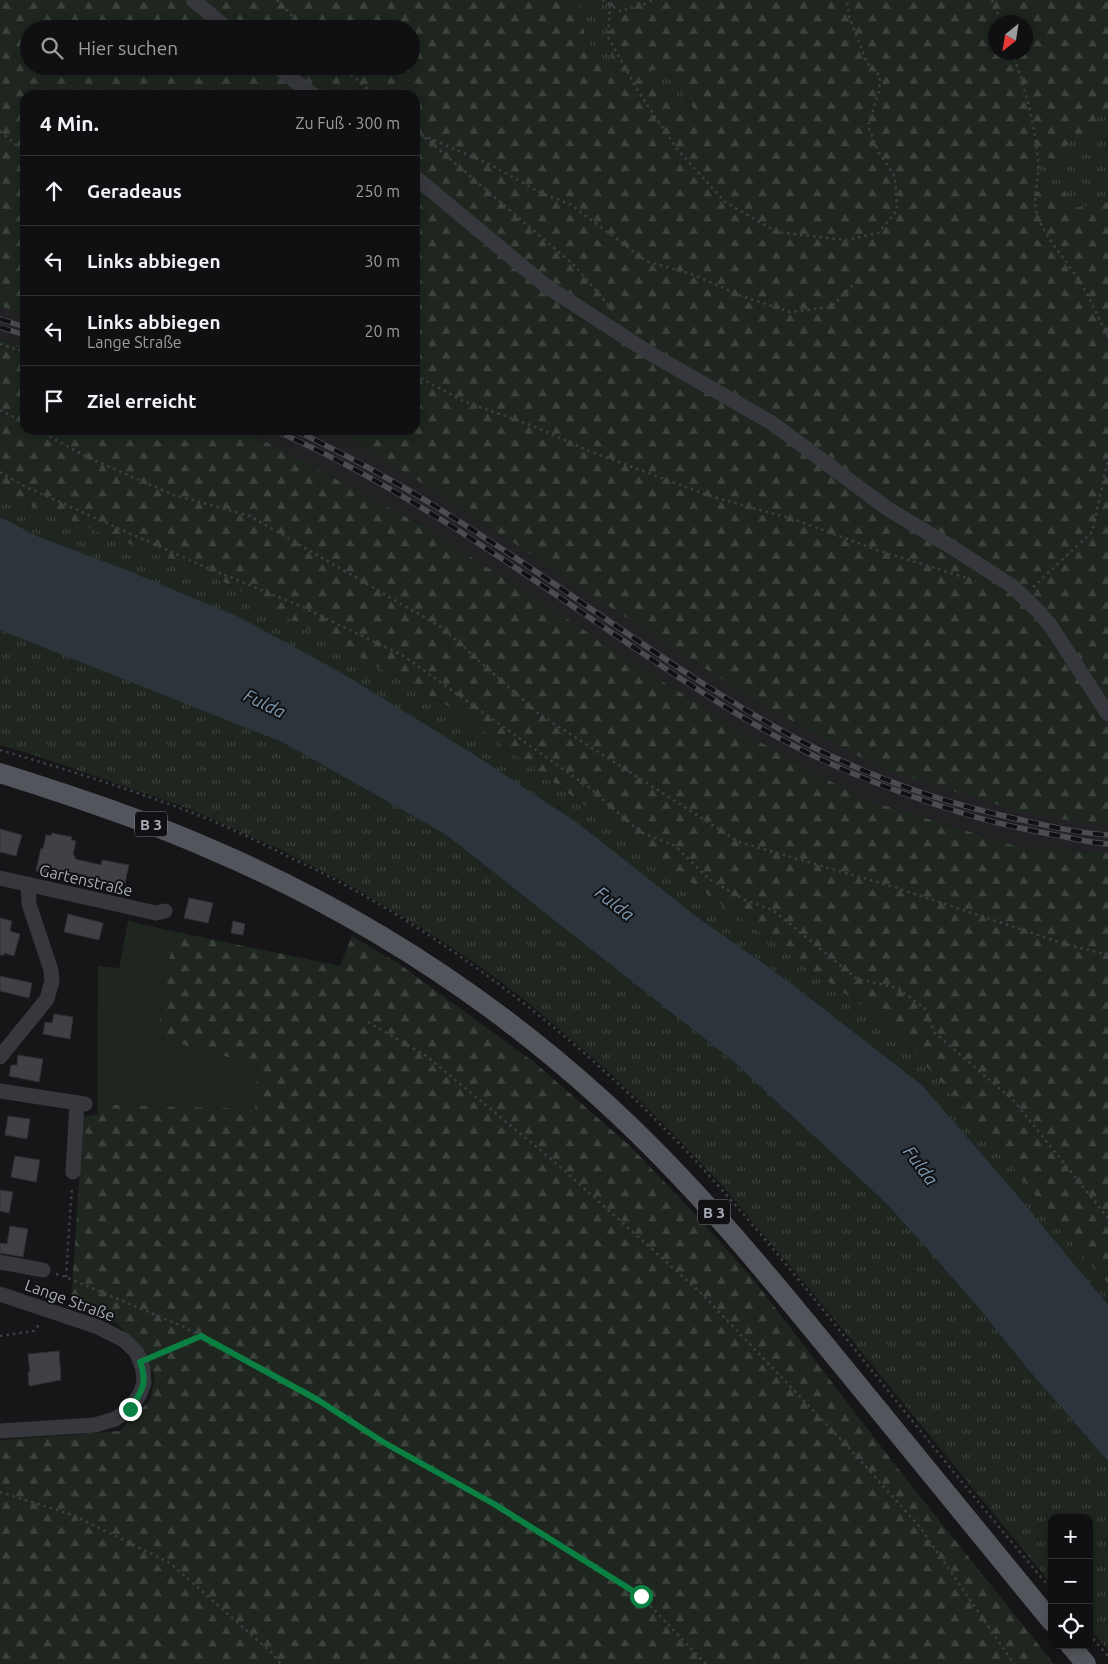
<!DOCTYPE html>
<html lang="de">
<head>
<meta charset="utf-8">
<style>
  body { margin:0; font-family:Ubuntu,sans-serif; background:#19191b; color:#f1f3f6 }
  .controls { position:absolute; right:15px; bottom:15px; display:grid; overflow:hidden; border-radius:10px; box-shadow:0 2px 12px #0003 }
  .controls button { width:45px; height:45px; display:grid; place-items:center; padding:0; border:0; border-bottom:1px solid #303032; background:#101012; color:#f1f3f6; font:25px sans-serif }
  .compass { position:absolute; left:988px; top:15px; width:45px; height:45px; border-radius:50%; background:#101012; box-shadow:0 2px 12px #0003; rotate:210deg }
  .stop { position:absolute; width:15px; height:15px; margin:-11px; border:4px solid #0b8043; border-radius:50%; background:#fff }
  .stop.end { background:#0b8043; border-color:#fff; box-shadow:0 1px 5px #0008 }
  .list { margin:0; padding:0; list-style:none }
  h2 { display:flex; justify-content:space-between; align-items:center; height:65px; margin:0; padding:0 20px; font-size:21px }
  h2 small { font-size:16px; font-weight:400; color:#9c9d9f }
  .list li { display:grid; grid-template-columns:32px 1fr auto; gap:15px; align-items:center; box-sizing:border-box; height:70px; padding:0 20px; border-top:1px solid #303032 }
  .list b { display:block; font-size:19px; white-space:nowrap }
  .list p { margin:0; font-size:16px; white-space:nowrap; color:#9c9d9f }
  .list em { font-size:16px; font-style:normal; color:#9c9d9f }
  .icon { flex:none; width:28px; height:28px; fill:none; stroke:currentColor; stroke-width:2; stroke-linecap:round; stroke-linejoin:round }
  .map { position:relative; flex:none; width:1108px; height:1664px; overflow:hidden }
  .search { position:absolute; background:#101012; box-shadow:0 2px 12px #0003; left:20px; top:20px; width:400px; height:55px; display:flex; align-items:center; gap:12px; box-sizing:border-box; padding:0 18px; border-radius:28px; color:#9c9d9f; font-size:19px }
  .panel { position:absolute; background:#101012; box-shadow:0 2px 12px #0003; left:20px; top:90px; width:400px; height:345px; border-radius:15px }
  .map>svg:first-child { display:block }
  .built { fill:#222225 }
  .grass { fill:url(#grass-tufts) }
  .forest { fill:url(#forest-firs); fill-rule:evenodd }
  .garden { fill:#1e261f }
  .water { fill:#2c353c }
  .building { fill:#404145; stroke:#303034 }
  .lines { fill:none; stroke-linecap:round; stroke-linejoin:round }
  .path { stroke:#3d3f44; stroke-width:2.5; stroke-dasharray:2.5 4; stroke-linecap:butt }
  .minor { stroke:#37383d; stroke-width:15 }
  .major { stroke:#53555c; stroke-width:20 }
  .rail-casing { stroke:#4a4c52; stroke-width:5.5 }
  .rail { stroke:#111113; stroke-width:4; stroke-dasharray:11; stroke-linecap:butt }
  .route { stroke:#0b8043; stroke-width:6 }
  .labels { text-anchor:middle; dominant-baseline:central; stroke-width:4; stroke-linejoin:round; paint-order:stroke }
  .shield { fill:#111113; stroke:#7b7e86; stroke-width:1 }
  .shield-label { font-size:15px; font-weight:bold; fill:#a8adb8 }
  .street-label { font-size:16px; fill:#a8adb8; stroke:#111113 }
  .water-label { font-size:18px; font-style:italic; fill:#7f9bb3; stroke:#111113 }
</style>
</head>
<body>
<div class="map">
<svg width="1108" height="1664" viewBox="0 0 1108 1664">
  <defs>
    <pattern id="grass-tufts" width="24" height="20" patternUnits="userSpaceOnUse" patternTransform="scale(1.25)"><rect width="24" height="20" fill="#1e261f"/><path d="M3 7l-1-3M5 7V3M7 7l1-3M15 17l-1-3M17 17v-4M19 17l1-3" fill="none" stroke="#3c433d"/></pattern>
    <pattern id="forest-firs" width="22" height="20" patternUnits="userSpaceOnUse" patternTransform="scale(1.25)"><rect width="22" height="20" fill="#1e261f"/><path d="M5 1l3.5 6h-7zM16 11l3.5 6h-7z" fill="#3c433d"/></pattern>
  </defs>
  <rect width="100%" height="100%" fill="#161618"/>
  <path class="built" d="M0,306L25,315V348L0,339Z
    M244,430H335L443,496L605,604L757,702L881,768L1108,827V853L1016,846L863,799L738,730L425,527Z"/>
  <path class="grass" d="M585,0H602L620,11L608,37L618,88L585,36L579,6Z
    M661,64L694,110L678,116L650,71Z
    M1099,116H1108V202L1073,208L1031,195V156Z
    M0,494L211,575L445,704L887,1024L975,1119L1087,1261L1108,1283V1305L1012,1189L922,1085L788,981L696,916L579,824L0,517Z
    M0,630L135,682L282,742L445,834L734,1062L888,1205L973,1301L1026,1367L1108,1461V1650L1089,1628V1518H1052V1585L822,1304L727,1191L672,1132L607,1070L526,1001L485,970L430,933L346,883L279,849L190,809L37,756L0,745Z"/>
  <path class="forest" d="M0,0H585L579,6L585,36L617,86L608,37L620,11L602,0H1108V116H1099L1089,135L1070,133L1063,160L1031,156V194L1043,191L1064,189L1073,208L1108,202V827L1017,811L881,768L757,702L605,604L443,496L335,430H415V95H25V315L0,306ZM996,22H1026V52H996ZM29,29H411V66H29ZM661,64L694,109V110L678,115L650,71Z
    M0,339L25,348V430H244L425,527L738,730L863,799L1016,846L1108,853V1283L1087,1261L975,1119L887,1024L445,704L211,575L0,494Z
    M177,932L340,966L352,936L399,964L534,1062L631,1147L693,1212L753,1279L899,1470L1054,1664H0V1440L120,1431L150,1400L155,1376L138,1346L117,1323L71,1306L83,1117L98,1114L97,1104L255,1109L257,1065L158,1038L163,979Z"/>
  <path class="garden" d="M128,921L177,932L163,979L158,1038L257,1065L255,1109L97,1104L98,966L119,968Z"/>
  <path class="water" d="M0,517L39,537L124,569L239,617L342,673L478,757L579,824L696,916L788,981L922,1085L1012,1189L1108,1305V1461L1026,1367L973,1301L888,1205L734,1062L445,834L282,742L0,630Z"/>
  <path class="building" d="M0,829L22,835L16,856L0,852Z
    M52,833L72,837L71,840L76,841L73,855L75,856V859L101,865L102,860L129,865L124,887L72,872L71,876L69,875L68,878L36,871L41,848L43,849L46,835L51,836Z
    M189,898L213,903L208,923L184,918Z
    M68,914L103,923L99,940L64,932Z
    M0,918L12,921L10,931L20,934L14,956L5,953L4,955H0Z
    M233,921L245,924L243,935L231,933Z
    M0,976L32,983L29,998L0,991Z
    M54,1014L73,1017L70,1039L43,1034L45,1022L52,1023Z
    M18,1055L43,1059L39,1082L9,1076L11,1065H17Z
    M8,1116L30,1119L27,1139L5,1135Z
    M15,1156L40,1160L36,1182L11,1177Z
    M0,1190L13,1192L9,1213L0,1211Z
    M10,1226L28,1229L23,1257L0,1253V1243L7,1244Z
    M59,1351L61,1380L29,1386L28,1372H30L28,1354Z"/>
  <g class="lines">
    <path class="path" d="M277,0L305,29
      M602,0L620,11L642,5L652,0
      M992,0L1001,22
      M610,5L608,37L638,91L677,149L725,202L777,232L846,240L878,233L897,210L895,177L879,153L868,126L879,91L880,76L867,63L849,16L847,0
      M1012,52C1025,87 1035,124 1038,161C1040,177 1033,193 1036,210C1041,234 1065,258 1078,279C1090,297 1098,318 1108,337
      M341,66L375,95
      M415,129L574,265L615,313
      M0,131L25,153
      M422,135L489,164L543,194L570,204L646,261L694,275L739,295L790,312L831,307L858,280
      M0,344L25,352
      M415,375L463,401L533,426L589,451L710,496L796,520L877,550L976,581
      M0,410L25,423
      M38,430L87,457L174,495L250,516L441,627L539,714L739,842L894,887L1065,944L1108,955
      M0,472L26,487L203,566L298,605L402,655L591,789L640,832L674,845L709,879L745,900L773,910L857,979L898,988L925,1009L935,1033L1014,1101L1108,1218
      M1033,587L1092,532L1108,460
      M0,750C68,770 137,791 203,817C233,829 263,844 291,858C310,867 329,876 347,886C460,948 569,1033 660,1124C722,1186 778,1254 833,1322C905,1412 977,1502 1052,1590
      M368,1022L425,1055L550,1158L701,1293L849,1448L920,1527L1014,1664
      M56,1274L66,1277L184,1327L201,1336L318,1400L383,1442L493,1504L641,1596L706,1664
      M66,1277L72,1186
      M0,1336L34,1331L41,1322
      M153,1357L201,1336
      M0,1492L73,1515L170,1563L272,1653L281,1664
      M1089,1634L1108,1656"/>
    <path class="minor" d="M193,0L228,29
      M276,66L313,95
      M415,177L546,286L651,354L772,423L888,509L950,546L1012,586L1038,611L1050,625L1108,714
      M0,878L156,913L165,911
      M0,1057L47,999L52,981L51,970L29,904L28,884
      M0,1091L85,1104
      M73,1172L77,1103
      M0,1262L43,1270
      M0,1294L98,1327L124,1340L137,1353L143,1369L144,1383L140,1394L130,1409L115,1419L95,1425L0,1431"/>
    <path class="major" d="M0,773C73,796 145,820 215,851C355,911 486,995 599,1097C689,1178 765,1271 841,1364C911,1450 982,1536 1052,1622
      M1070,1645L1086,1664"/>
    <defs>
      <path id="rail" d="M0,319L25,327
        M0,327L25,335
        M274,430C402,486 517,569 633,647C687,683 741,719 798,748C852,776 908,796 965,814C998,824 1032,831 1066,837C1080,840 1094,843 1108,844
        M295,430C325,445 356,460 385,477C424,498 462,523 499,547C599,612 695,685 801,741C868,776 940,802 1013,818C1044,825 1076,833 1108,835"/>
    </defs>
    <use href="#rail" class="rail-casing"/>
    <use href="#rail" class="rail"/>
  </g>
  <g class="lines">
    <path class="route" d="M130,1409C142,1392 148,1382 140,1362L201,1336L318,1400L383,1442L494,1504L641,1596"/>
  </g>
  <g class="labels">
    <g class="shield">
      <rect x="135" y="811.5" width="32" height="25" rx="4"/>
      <rect x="698" y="1199.5" width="32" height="25" rx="4"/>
    </g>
    <g class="shield-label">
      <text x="151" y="824">B 3</text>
      <text x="714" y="1212">B 3</text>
    </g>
    <g class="street-label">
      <text transform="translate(86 880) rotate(13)">Gartenstraße</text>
      <text transform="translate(70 1300) rotate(20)">Lange Straße</text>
    </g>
    <g class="water-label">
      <text transform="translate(265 703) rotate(26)">Fulda</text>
      <text transform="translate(615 903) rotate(38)">Fulda</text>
      <text transform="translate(921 1165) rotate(53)">Fulda</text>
    </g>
  </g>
</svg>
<div class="controls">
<button>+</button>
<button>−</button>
<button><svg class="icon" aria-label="locate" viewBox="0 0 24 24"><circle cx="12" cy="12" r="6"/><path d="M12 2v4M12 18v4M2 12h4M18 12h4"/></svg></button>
</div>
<svg class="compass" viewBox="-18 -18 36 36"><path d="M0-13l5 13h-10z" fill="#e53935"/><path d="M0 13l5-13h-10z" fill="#9c9d9f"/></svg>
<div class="stop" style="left:641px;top:1596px"></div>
<div class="stop end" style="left:130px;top:1409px"></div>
<div class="search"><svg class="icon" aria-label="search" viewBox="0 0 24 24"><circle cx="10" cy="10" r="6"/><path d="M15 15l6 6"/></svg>Hier suchen</div>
<section class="panel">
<h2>4 Min.<small>Zu Fuß · 300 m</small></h2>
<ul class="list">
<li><svg class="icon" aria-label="ahead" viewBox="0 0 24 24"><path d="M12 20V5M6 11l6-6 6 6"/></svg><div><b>Geradeaus</b></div><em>250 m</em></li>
<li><svg class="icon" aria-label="left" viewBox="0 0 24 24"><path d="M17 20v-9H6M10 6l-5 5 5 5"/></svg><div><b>Links abbiegen</b></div><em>30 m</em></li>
<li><svg class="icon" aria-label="left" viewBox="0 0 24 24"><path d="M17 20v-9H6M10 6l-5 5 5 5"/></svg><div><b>Links abbiegen</b><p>Lange Straße</p></div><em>20 m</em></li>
<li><svg class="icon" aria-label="arrive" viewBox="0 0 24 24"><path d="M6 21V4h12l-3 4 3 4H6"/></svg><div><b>Ziel erreicht</b></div></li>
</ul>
</section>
</div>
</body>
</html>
